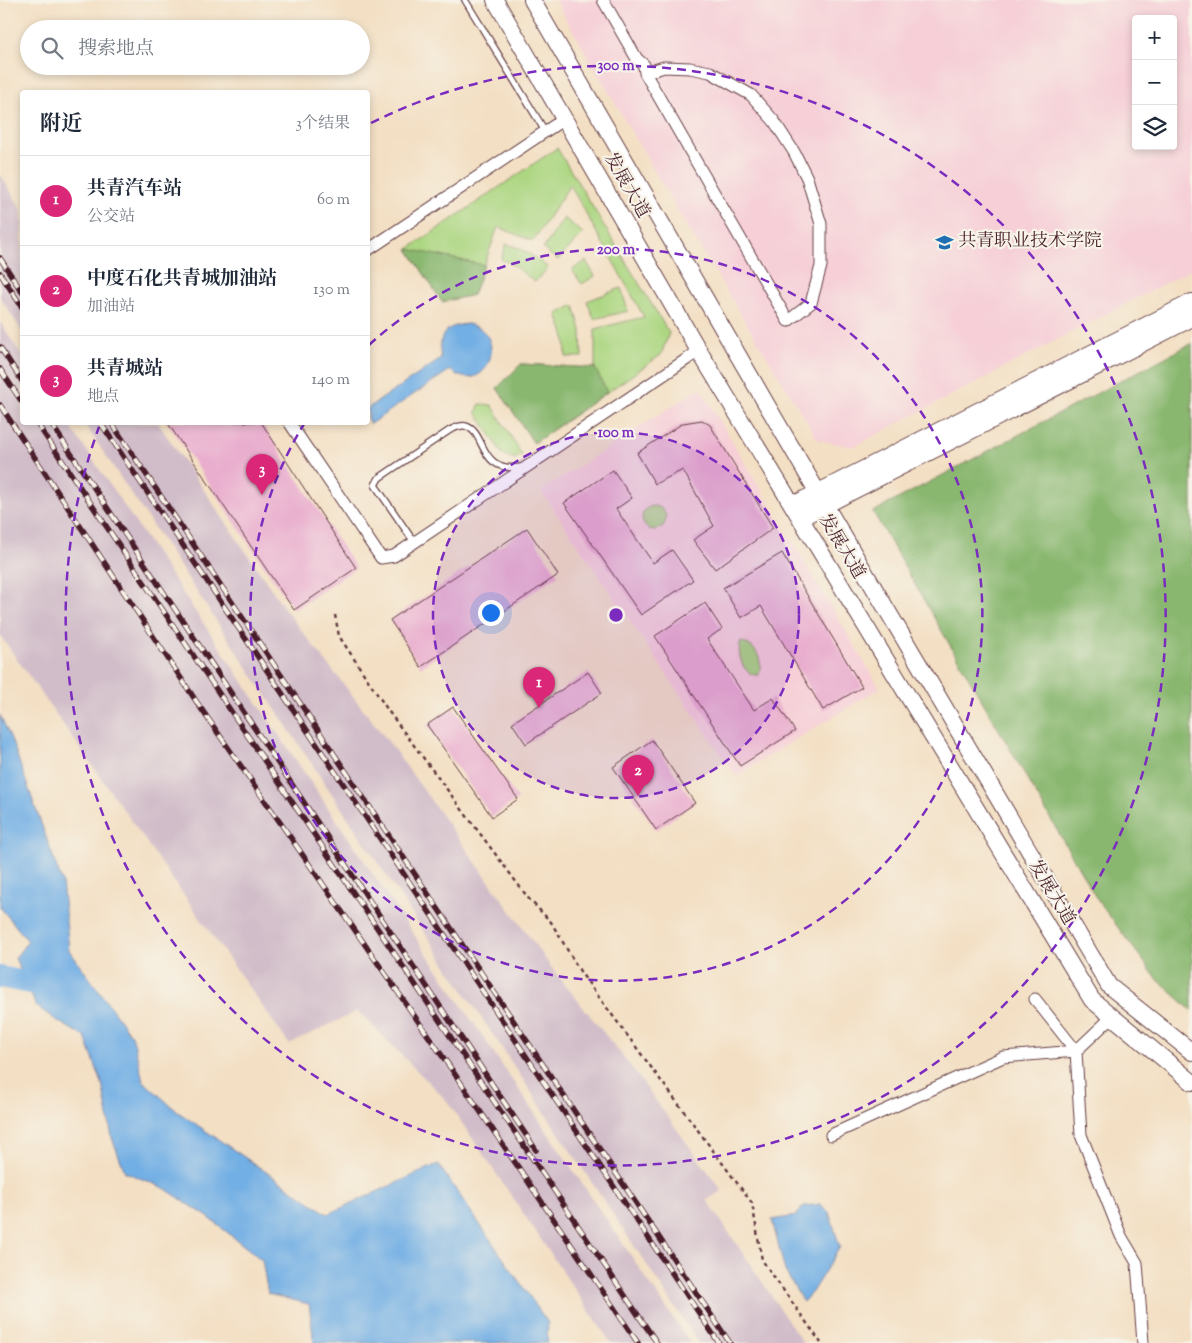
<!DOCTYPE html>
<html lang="zh">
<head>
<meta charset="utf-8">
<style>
  body { margin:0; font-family:"Sorts Mill Goudy","Noto Serif SC",serif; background:#f6f6f7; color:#1f2937 }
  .controls { position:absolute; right:15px; top:15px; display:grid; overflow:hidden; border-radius:5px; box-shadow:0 2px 8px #0003 }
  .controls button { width:45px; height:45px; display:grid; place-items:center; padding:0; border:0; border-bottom:1px solid #e0e1e3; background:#fff; color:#1f2937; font:25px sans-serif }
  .you { position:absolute; left:490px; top:612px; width:18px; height:18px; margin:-12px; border:4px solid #fff; border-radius:50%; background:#1a73e8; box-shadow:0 0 0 8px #1a73e833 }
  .badge { display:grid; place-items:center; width:32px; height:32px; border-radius:50%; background:#db2777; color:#fff; font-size:16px; font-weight:700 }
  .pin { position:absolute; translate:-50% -41px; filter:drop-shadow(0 1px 2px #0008) }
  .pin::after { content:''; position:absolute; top:26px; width:18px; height:15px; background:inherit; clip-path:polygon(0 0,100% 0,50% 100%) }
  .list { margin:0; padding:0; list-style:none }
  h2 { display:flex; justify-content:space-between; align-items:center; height:65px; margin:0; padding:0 20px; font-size:21px }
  h2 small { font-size:16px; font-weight:400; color:#747a83 }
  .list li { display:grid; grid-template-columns:32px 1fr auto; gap:15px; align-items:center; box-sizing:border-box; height:90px; padding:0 20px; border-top:1px solid #e0e1e3 }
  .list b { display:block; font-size:19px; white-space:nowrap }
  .list p { margin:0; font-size:16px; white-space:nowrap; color:#747a83 }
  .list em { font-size:16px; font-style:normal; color:#747a83 }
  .icon { flex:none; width:28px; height:28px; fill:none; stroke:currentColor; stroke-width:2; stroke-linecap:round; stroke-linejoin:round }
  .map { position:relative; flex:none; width:1192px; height:1343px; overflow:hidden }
  .search { position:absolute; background:#fff; box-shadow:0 2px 8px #0003; left:20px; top:20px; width:350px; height:55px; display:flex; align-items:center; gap:12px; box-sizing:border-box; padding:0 18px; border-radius:28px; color:#747a83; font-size:19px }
  .panel { position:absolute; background:#fff; box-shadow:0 2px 8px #0003; left:20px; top:90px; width:350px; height:335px; border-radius:5px }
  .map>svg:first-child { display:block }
  .built { fill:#f6cfd7; fill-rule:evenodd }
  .industrial { fill:#d1bdc9 }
  .green { fill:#acd681; stroke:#7b7a56 }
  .forest { fill:#89b76f; stroke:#6a6b4d }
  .water { fill:#72afe4; stroke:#5e6788 }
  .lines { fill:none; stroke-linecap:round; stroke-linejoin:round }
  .river { stroke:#72afe4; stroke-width:22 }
  .building { fill:#e9adce }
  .lane-casing { stroke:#633c42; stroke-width:8 }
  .street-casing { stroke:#633c42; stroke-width:13 }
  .secondary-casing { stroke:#633c42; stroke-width:18 }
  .path { stroke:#633c42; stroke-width:2.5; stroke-dasharray:4 4; stroke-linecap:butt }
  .lane { stroke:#fff; stroke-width:5.5 }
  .street { stroke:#fff; stroke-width:11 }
  .secondary { stroke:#fff; stroke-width:16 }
  .rail-casing { stroke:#4a1f2b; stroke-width:5.5 }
  .rail { stroke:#f7f3e8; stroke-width:4; stroke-dasharray:11; stroke-linecap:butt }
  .ring { fill:none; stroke:#7b2cbf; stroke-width:2.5; stroke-dasharray:9 6 }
  .labels { text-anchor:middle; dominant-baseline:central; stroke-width:4.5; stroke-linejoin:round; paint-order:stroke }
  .street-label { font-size:18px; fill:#4a1f2b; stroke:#f7f3e8 }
  .poi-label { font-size:18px; fill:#4a1f2b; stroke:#f7f3e8; text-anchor:start }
  .centre { fill:#7b2cbf; stroke:#f7f3e8; stroke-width:2.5 }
  .ring-label { font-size:15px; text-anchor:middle; font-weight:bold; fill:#7b2cbf; stroke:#f7f3e8; stroke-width:4.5; stroke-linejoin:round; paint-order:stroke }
</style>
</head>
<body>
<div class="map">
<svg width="1192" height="1343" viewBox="0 0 1192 1343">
  <rect width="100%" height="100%" fill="#f7f3e8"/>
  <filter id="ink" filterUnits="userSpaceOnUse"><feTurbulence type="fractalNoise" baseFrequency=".02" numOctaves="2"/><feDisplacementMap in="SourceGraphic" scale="10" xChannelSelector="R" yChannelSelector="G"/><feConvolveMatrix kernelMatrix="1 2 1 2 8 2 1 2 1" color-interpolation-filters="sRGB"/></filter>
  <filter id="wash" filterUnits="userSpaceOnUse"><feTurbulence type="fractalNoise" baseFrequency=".0096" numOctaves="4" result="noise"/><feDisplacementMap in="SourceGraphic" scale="20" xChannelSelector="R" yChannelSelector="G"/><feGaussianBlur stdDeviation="1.12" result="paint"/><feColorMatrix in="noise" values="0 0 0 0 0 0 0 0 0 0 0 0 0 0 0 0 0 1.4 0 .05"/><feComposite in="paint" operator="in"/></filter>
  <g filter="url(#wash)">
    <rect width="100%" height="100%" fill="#f3dfc3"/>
    <path class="built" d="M555,0H1192V269L853,447L818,440L680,215ZM1136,19H1173V146H1136Z
      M700,388L880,688L736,776L541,491Z"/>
    <path class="industrial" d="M0,174L22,210V331L0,297Z
      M0,322L22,356V422L68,423L690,1343H611L447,1101L358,1011L289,1044L0,635Z
      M84,423H158L287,612L391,745L554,971L629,1064L722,1191L707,1200L803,1343H699Z"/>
    <path class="green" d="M557,148L669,333L661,355L534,443L497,388L521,364L595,368V329L644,317L570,185L533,241L498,227L473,295L442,302L408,249Z
      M564,218L583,233L558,260L543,249Z
      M506,244C523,248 535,257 548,268L535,282L513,265L501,259Z
      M586,261L595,276L582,284L572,270Z
      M621,288L628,311L594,319L587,301Z
      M574,305L581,330L582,357H566L565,337L557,314Z
      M480,404L492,405L522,455L515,459L503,455L476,412Z
      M642 518a12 12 0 1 1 24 0a12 12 0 1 1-24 0Z
      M741,642C757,646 763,660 759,675C743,677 736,653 741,642Z"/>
    <path class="forest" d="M408,249L484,265L473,295L442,302Z
      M1192,343V1011L1157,979L1098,901L873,512Z
      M521,364L595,368L607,392L534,443L497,388Z"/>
    <path class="water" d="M468,324C508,332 490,388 460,376C456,375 453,372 450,370L370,424L368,420V408L441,359C437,336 445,325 468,324Z
      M0,715L11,739L62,882L69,950L133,1038L143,1081L178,1112L328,1214L438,1164L548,1323L547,1343H314L309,1304L268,1294L262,1260L208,1217L164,1188L125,1172L112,1138L102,1083L85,1037L59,1022L36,1006L15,958L28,941L0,907Z
      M820,1204L829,1212L840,1247L812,1292L803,1302L785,1271L772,1220L796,1216L804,1206Z"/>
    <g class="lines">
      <path class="river" d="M0,977L55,988"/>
    </g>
    <g id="blocks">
      <path class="building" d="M702,420L710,425L773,528L715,569L693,540L714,526L683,470L655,484L637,453L683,423Z
        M167,422H261L356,568L294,610Z
        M613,470L632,498L616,509L653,563L672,550L693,580L641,615L564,503Z
        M527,528L558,575L421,667L390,620Z
        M782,553L862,687L823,710L761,606L741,618L723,588Z
        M705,603L722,629L707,639L754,710L773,698L795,731L740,766L655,636Z
        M588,672L602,693L526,744L512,723Z
        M453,707L518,799L492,817L427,725Z
        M652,740L695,803L656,830L613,767Z"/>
    </g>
  </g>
  <g filter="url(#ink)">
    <use href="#blocks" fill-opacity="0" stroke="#633c42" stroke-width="1"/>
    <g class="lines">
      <defs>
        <path id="lane" d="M465,0L545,131
          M414,542L375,485L379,478L450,430C455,428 460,425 465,426C487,431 477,474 522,467"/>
        <path id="street" d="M603,0L637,59L644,65L645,73L788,321L811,303L821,266V224L807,178L794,152L774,121L751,95L710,72L690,68L664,67L645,73
          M368,250L564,119
          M289,422L381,558L394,556L699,351
          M1035,999L1076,1051
          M1112,1017L1076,1051L1081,1135L1121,1236L1137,1263L1143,1343
          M831,1135L1003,1057L1076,1051"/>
        <path id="secondary" d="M495,0L699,351L1092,1000L1192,1082
          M532,0L825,505L1109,986L1192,1052
          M793,505L1192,302
          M800,518L1192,318"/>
      </defs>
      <use href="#lane" class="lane-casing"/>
      <use href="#street" class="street-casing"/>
      <use href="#secondary" class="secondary-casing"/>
      <path class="path" d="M335,615L339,636L389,712L529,899L551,922L581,973L752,1203L762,1260L821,1343"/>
      <use href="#lane" class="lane"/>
      <use href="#street" class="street"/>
      <use href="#secondary" class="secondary"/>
      <defs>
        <path id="rail" d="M0,258L22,292
          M0,273L22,307
          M0,347L22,381
          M0,369L22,402
          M0,405L202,710L452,1070L638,1343
          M36,422L657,1343
          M50,422L536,1150
          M100,422L719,1343
          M111,422L730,1343"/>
      </defs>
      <use href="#rail" class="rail-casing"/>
      <use href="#rail" class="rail"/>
    </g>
  </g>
  <circle cx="616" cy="615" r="183" fill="#7b2cbf" fill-opacity=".12"/>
  <g class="ring">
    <circle cx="616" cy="615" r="183"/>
    <path d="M369 345A366 366 0 1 1 304 424"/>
    <path d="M371 123A550 550 0 1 1 99 427"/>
  </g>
  <defs>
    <symbol id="university-bare" viewBox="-9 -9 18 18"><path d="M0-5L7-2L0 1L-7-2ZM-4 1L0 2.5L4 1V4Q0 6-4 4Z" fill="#1f6fb2" stroke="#f7f3e8" stroke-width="2.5" paint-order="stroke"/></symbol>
  </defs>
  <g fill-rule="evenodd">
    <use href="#university-bare" x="932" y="230" width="25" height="25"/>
  </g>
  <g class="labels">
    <g class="street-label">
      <text transform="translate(626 186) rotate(60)">发展大道</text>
      <text transform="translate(841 547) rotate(59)">发展大道</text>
      <text transform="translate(1051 893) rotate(59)">发展大道</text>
    </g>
    <g class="poi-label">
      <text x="958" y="242">共青职业技术学院</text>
    </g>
  </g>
  <circle cx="616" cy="615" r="8" class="centre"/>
  <g class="ring-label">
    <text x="616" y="70">300 m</text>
    <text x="616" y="254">200 m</text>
    <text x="616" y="437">100 m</text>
  </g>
</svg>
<div class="controls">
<button>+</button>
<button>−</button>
<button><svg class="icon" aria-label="layers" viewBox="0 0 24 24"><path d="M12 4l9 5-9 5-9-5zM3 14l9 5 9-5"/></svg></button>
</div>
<div class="you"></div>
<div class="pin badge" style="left:539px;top:708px">1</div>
<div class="pin badge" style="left:638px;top:796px">2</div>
<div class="pin badge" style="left:262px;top:495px">3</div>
<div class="search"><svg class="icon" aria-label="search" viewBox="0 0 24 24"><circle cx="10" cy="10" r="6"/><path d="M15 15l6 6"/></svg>搜索地点</div>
<section class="panel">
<h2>附近<small>3个结果</small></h2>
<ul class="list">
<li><span class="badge">1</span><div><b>共青汽车站</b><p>公交站</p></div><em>60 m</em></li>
<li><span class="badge">2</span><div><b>中度石化共青城加油站</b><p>加油站</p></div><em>130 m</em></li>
<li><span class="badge">3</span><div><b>共青城站</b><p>地点</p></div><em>140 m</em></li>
</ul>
</section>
</div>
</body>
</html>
